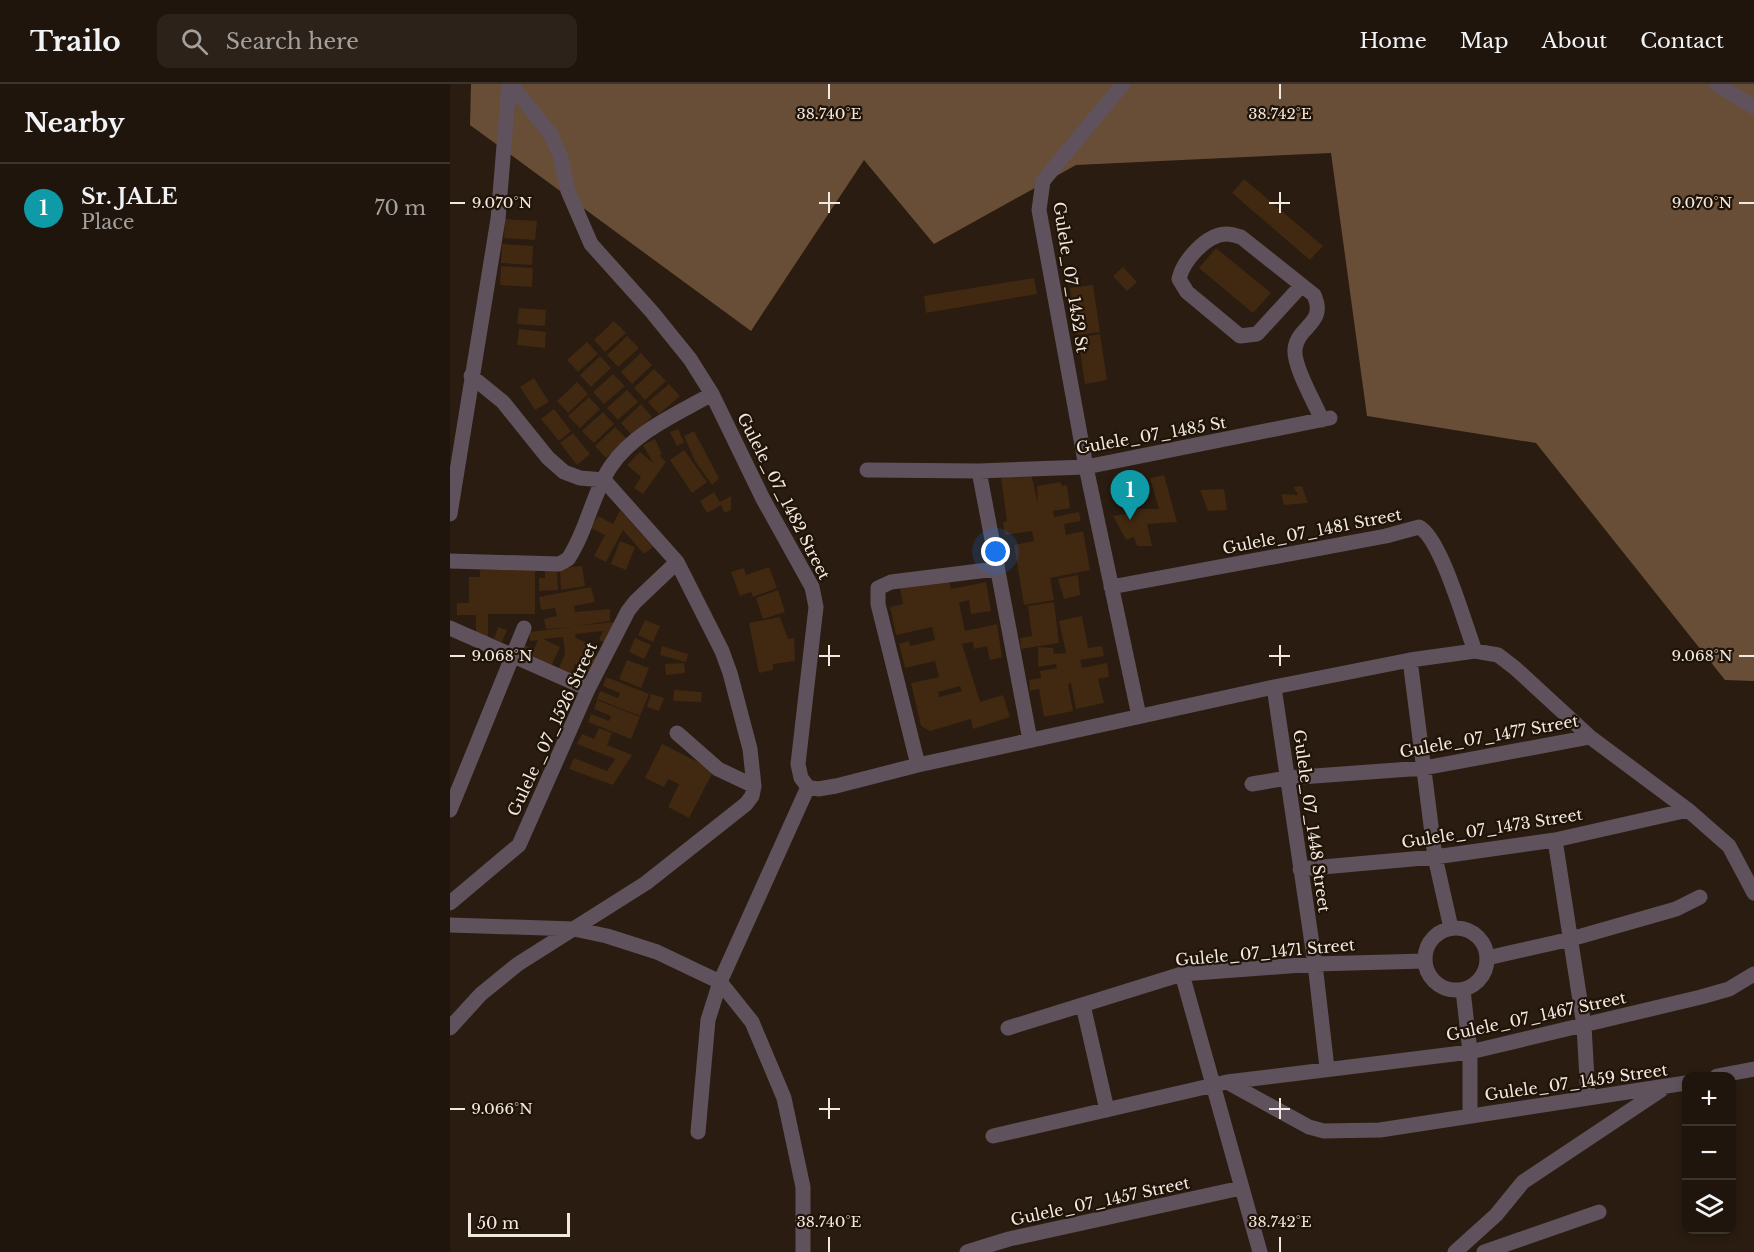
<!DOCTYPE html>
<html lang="en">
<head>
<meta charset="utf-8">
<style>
  body { margin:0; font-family:"Libre Baskerville",serif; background:#2d221a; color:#f1f3f6 }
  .controls { position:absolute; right:18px; bottom:18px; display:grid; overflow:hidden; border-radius:12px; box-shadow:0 3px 9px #0003 }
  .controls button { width:54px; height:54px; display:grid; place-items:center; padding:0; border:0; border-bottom:2px solid #3d342d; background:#20150c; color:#f1f3f6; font:30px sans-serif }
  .scale { position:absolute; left:18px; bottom:15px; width:102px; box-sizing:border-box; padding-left:6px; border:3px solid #f1e8df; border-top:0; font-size:16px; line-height:21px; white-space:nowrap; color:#f1e8df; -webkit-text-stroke:4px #201307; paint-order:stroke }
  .you { position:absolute; left:546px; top:468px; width:21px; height:21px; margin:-15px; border:4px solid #fff; border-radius:50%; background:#1a73e8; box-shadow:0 0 0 9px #1a73e833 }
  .badge { display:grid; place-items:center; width:39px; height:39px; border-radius:50%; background:#7c3aed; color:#fff; font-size:20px; font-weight:700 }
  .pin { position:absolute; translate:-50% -50px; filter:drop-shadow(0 2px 3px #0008) }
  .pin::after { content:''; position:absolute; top:32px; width:21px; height:18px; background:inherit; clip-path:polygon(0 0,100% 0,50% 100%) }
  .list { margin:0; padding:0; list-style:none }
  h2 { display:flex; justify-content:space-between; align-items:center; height:78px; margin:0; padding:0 24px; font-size:26px }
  h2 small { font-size:20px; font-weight:400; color:#a29f9d }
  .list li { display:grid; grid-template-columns:39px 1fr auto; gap:18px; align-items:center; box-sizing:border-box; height:90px; padding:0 24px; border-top:2px solid #3d342d }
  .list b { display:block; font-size:22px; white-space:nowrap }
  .list p { margin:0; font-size:20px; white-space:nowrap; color:#a29f9d }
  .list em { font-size:20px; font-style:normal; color:#a29f9d }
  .icon { flex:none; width:33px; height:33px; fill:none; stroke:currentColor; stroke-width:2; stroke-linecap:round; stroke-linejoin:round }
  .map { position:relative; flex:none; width:1304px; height:1168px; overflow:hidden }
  header { display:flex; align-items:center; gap:36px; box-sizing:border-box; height:84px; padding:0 30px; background:#20150c; border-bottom:2px solid #3d342d }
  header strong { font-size:28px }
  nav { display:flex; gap:33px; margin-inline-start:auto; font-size:21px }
  .search { width:420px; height:54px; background:#2d221a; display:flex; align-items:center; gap:15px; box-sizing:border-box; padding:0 21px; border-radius:12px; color:#a29f9d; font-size:22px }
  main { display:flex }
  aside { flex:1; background:#20150c }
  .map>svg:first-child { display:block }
  .forest { fill:#684e36 }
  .building { fill:#402811; fill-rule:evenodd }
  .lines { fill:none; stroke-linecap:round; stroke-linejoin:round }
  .minor { stroke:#5f525c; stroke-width:15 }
  .ticks { fill:none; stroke:#f1e8df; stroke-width:2 }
  .labels { text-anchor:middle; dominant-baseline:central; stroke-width:4.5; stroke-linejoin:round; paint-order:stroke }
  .street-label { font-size:16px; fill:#f1e8df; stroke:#201307 }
  .ticks-label { font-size:15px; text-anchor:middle; fill:#f1e8df; stroke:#201307; stroke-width:4.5; stroke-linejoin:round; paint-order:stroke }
</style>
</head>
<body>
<header>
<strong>Trailo</strong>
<div class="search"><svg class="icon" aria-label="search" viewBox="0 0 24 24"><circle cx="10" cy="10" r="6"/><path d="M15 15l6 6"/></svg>Search here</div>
<nav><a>Home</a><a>Map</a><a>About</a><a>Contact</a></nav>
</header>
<main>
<aside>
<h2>Nearby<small></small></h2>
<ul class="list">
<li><span class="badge" style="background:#0f9aa8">1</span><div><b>Sr. JALE</b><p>Place</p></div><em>70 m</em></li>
</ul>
</aside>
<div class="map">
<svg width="1304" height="1168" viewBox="0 0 1304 1168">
  <rect width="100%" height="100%" fill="#2a1c10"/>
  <path class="forest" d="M21,0H1304V597L1275,596L1086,359L917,332L881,69L626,81L484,160L414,76L301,247L20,41Z"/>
  <path class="building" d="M794,95L873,162L860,176L782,109Z
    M55,135L87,137L85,156L54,154Z
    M52,160L83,162L82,181L51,179Z
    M766,164L821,209L803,229L749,184Z
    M51,182L83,184L82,203L50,201Z
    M673,183L687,198L677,207L663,192Z
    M584,194L587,210L476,229L474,212Z
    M643,201L650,248L627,251L620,204Z
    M69,224L96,226L95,242L67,240Z
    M164,237L176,249L155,268L144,256Z
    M69,245L96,248L95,264L67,261Z
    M650,250L657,296L635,300L628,254Z
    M177,252L189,264L168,283L157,271Z
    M137,258L148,270L128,288L117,276Z
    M191,269L202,281L182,300L171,288Z
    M150,272L161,284L141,303L130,291Z
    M204,285L216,297L195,316L184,304Z
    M163,290L175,302L154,320L143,308Z
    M84,294L99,318L85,326L70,303Z
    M127,298L138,310L118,329L107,317Z
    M219,300L230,312L209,330L198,318Z
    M177,306L188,318L168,336L157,324Z
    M139,313L150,325L130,344L118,332Z
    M191,320L202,333L182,351L171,339Z
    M104,325L121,347L109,357L91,335Z
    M153,328L164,340L144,359L132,347Z
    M165,343L177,355L156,374L145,362Z
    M228,345L234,358L227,362L220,348Z
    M244,347L269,394L262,401L245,377L234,352Z
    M123,349L140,370L127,381L110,359Z
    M205,355L212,370L209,371L216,378L193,410L184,404L191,393L177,381L190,368L203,379L193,361Z
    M234,366L257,398L242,409L220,376Z
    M581,389L588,420L587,402L610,398L612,402L617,401L620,424L603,427L604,433L629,428L631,437L614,440L616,451L633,447L640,486L600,494L604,516L574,521L564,461L584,457L582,447L555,451L553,438L557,437L551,394Z
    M714,391L727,438L697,440L702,462H687L684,453L676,456L663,432L684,429L683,425H709L700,394Z
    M852,402L858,419L834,421L831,410L848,411L844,403Z
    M774,405L777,426L758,427L750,406Z
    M264,408L270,418L281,412V426L275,429L271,421L257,429L250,417Z
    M170,426L203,463L194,470L173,446L156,478L144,472L155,451L141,444L148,432L163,440Z
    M170,457L185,463L176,486L161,480Z
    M132,482L135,502L111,506L110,484Z
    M95,483H107L108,506L89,507V494H95Z
    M319,483L327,504L303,513L301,508L290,512L281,488L294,484L296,491Z
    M30,486H85V530H38V554H26V531H7V519H19V493H30Z
    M628,491L630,511L614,515L608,495Z
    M498,492L501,505L536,498L541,527L521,530L519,516L509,519L515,547L547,540L552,573L540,576L537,562L524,565L523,558L512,560L530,618L553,611L560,633L523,645L521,635L480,647L471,642L461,599L489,593L485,577L455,584L449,560L459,557L460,562L485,556L482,543L446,551L440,523L453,520L449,499ZM510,602L512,607L489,613L488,608Z
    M141,503L145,518L124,522L125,528L160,525V537L127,542L164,538L165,545L158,560L149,556L153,547L125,550L126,554L140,560L137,568L149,573L143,588L125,580L122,589L140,596L137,603L106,591L115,570L113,553L93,555L110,563L99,587L68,573L74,561L84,565L88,556L80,557L79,548L122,543L96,545L94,535L107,532L105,524L91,526L89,513Z
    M328,506L335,528L313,535L306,514Z
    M604,518L609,559L571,565L570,554L582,552L578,522Z
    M632,532L638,564L652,562L654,572L630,576L632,584L657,579L659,593L648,595L654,619L626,625L621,599L618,600L623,627L594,633L589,605L580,607L579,596L591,594L590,587L607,584L606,580L588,583V563L603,564L604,570L616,569L609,537Z
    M330,533L338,555L344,554L345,577L323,580V586L309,589L299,539Z
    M195,536L210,542L203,558L188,551Z
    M48,543L57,546L52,558L44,555Z
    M185,554L201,561L194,575L179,568Z
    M212,562L238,570L236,578L210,571Z
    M177,576L199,584L191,604L169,595Z
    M234,579L235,589L216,591L215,580Z
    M156,593L199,610L190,632L147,615L150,607L168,614L170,609L153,602Z
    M224,606L252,608L251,618L223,617Z
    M201,610L214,614L209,627L197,623Z
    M147,616L190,633L181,655L138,638L141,630L159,637L161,632L144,625Z
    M149,644L162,649L157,661L182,671L163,701L119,685L124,674L157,687L165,675L127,660L132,650L144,655Z
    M212,660L264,686L239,734L218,723L229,700L218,695L214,703L195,694Z"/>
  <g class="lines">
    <path class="minor" d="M61,0L101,51L110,71L118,107L141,160L202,228L240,275L262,310L313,415L362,503L366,523L348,680L351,694L358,703
      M673,0L593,97L589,126L636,383L689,632
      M1266,0L1304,23
      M851,202L807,250L790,252L737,208L729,195C733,177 756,150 777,150C781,150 787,152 791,153L864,211C877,240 848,241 845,265C843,282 865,319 872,336
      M417,386L529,387L636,383L880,334
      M529,387L580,656
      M0,430L48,135L59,0
      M0,477L109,480L118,475C137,447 142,410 161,382C184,348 227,330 262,310
      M661,503L936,452L969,443C991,454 1015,541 1025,567
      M0,544L138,605
      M960,576L985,773L1001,844
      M824,603L865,880L877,984
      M227,649L268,685L304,702
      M468,681L428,520V504L441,498L546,485
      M802,700L837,694L974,684L1140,653
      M358,703L368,705L386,702L468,681L824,603L960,576L1025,567L1048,571L1065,584L1140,653L1238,726L1279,762L1304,809
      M0,726L74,544
      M1105,756L1134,942L1138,1013
      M850,785L985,773L1105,756L1238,726
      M0,819L69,761L138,605L178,527L185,518L227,478
      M0,841L124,845L157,852L207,868L270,898L302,938L334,1014L353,1103V1168
      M975 875a31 31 0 1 1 62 0a31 31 0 1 1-62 0Z
      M1037,874L1121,855L1226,825L1250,813
      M732,890L810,1168
      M1013,906L1020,968V1031
      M633,921L657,1026
      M0,944L31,910L68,880L196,799L296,720L302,712L304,702L300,665L280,589L272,567L227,478L154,396L130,394L114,388L98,374L53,318L21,292
      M558,944L732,890L865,880L975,877
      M1267,992L1304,985
      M777,998L859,1043L874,1047L930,1046L1236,999
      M248,1048L258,936L270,898L358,703
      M543,1052L777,998L1020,968L1251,913L1279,905L1304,890
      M517,1168L559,1155L791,1104
      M1005,1168L1046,1131L1073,1098L1211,1006
      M1034,1168L1149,1128"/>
  </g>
  <path class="ticks" d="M379,0V15M830,0V15M379,108V129M830,108V129M0,119H15M369,119H390M819,119H840M1289,119H1304M379,561V582M830,561V582M0,572H15M369,572H390M819,572H840M1289,572H1304M379,1014V1035M830,1014V1035M0,1025H15M369,1025H390M819,1025H840M379,1153V1168M830,1153V1168"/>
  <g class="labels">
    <g class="street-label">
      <text transform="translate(621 193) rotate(81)">Gulele_07_1452 St</text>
      <text transform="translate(701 351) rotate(-10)">Gulele_07_1485 St</text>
      <text transform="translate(334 412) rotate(63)">Gulele_07_1482 Street</text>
      <text transform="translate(862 447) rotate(-11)">Gulele_07_1481 Street</text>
      <text transform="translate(102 645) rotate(-65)">Gulele _07_1526 Street</text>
      <text transform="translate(1039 652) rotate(-10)">Gulele_07_1477 Street</text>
      <text transform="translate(862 737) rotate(82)">Gulele_07_1448 Street</text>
      <text transform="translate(1042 744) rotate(-9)">Gulele_07_1473 Street</text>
      <text transform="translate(815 868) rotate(-5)">Gulele_07_1471 Street</text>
      <text transform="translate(1086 932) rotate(-12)">Gulele_07_1467 Street</text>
      <text transform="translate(1126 998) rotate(-8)">Gulele_07_1459 Street</text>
      <text transform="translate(650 1117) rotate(-12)">Gulele_07_1457 Street</text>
    </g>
  </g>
  <g class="ticks-label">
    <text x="379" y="35">38.740°E</text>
    <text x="830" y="35">38.742°E</text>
    <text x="52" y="124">9.070°N</text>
    <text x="1252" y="124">9.070°N</text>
    <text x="52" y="577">9.068°N</text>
    <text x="1252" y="577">9.068°N</text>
    <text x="52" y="1030">9.066°N</text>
    <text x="379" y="1143">38.740°E</text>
    <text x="830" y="1143">38.742°E</text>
  </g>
</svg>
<div class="controls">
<button>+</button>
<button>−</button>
<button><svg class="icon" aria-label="layers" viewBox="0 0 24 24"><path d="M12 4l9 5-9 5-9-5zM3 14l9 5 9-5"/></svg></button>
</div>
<div class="scale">50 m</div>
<div class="you"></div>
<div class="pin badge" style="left:680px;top:436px;background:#0f9aa8">1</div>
</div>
</main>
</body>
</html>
